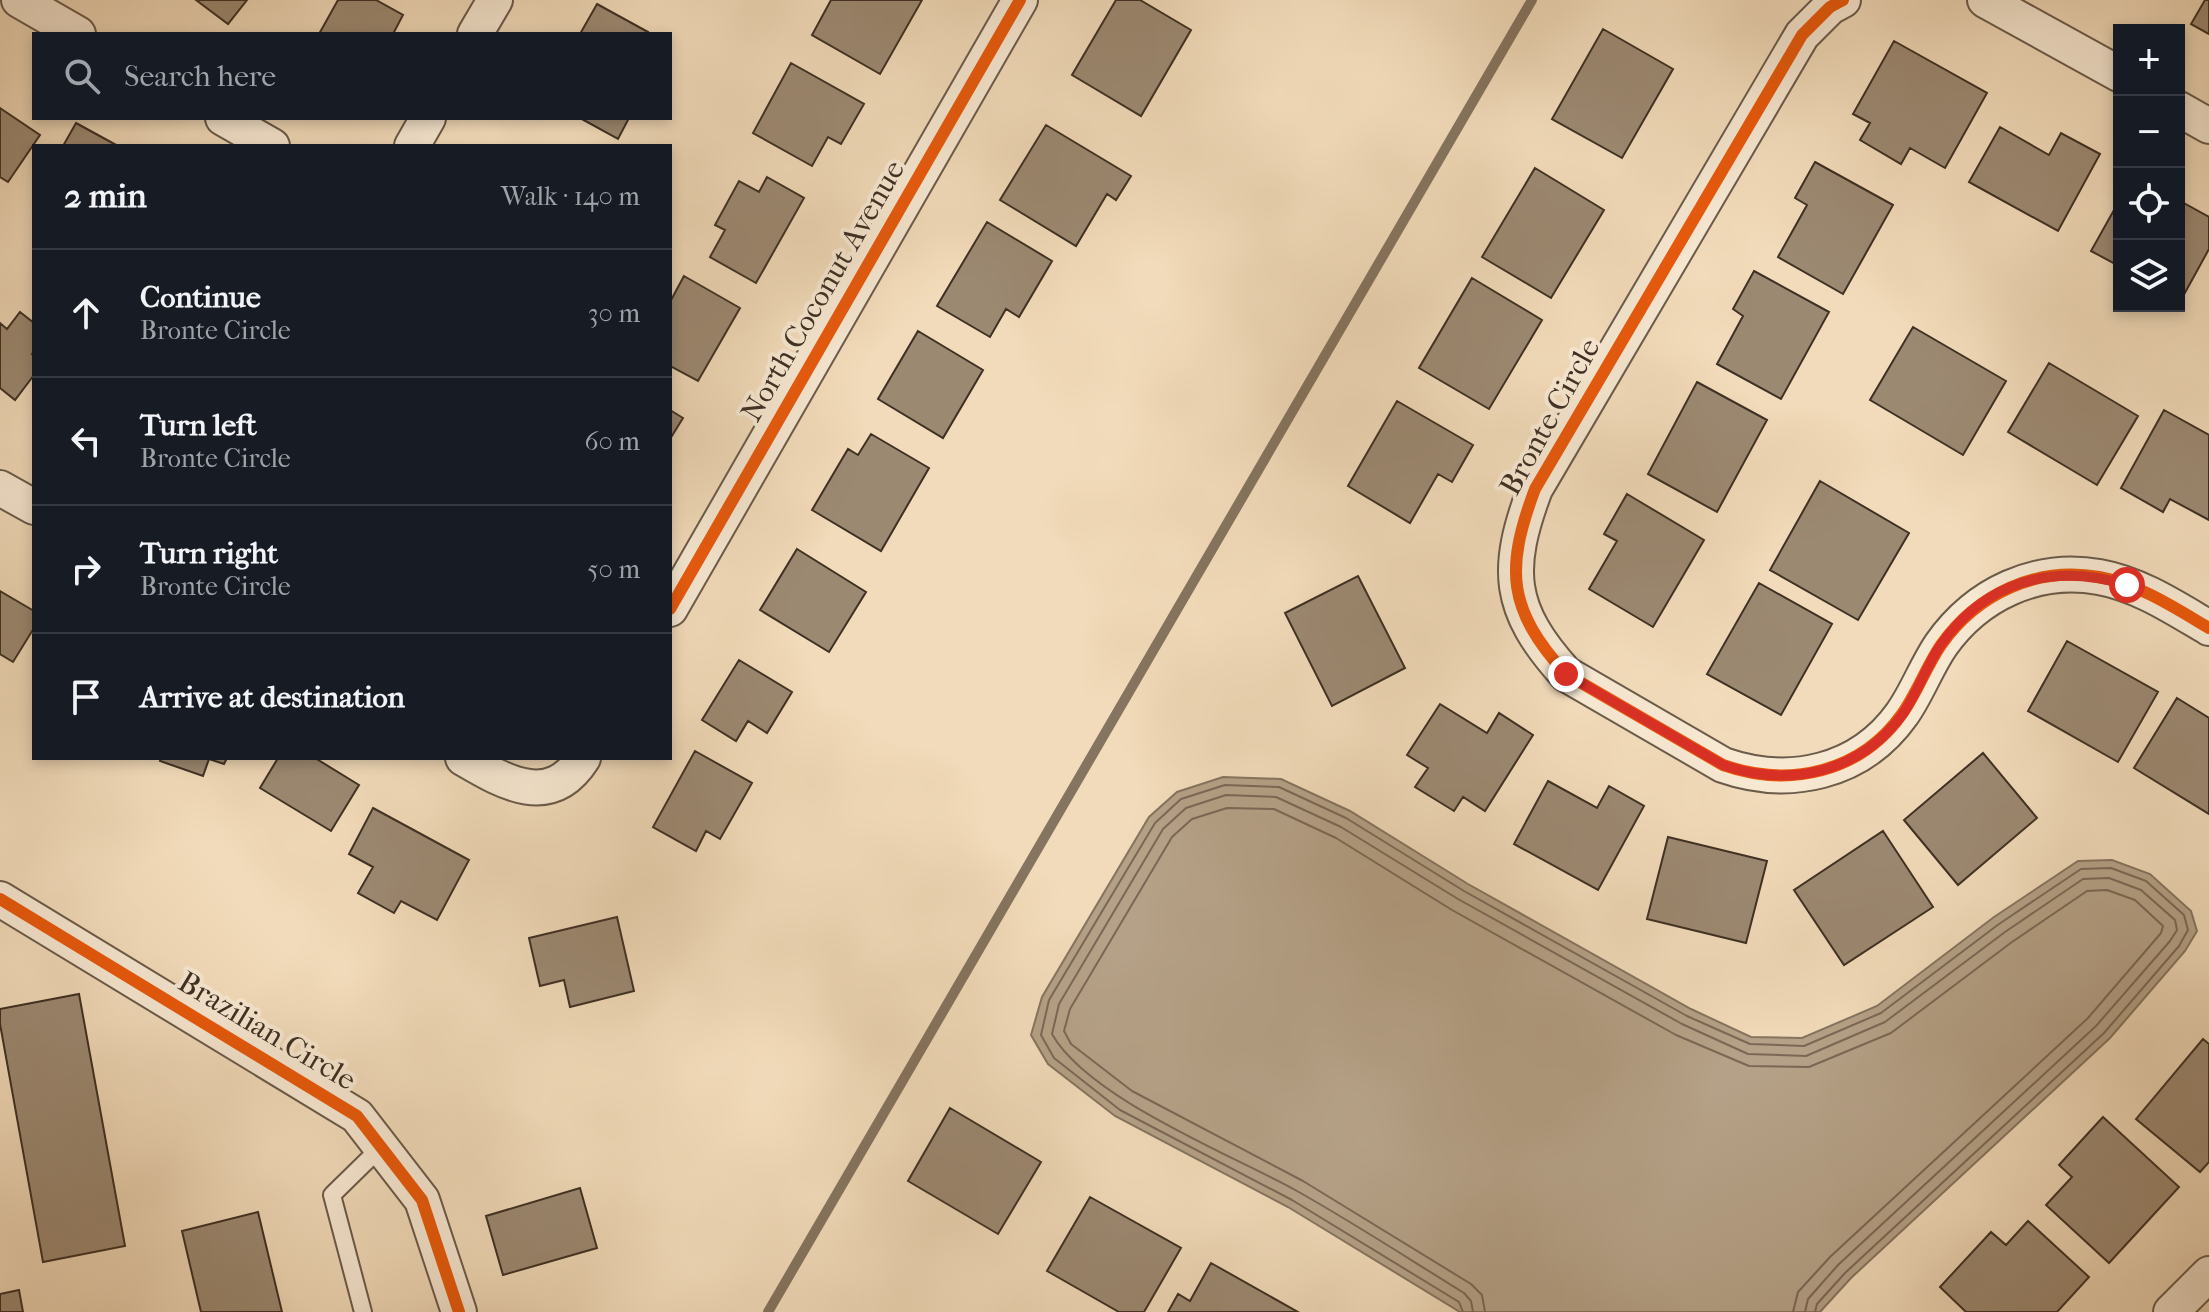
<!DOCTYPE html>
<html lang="en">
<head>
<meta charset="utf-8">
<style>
  body { margin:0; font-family:"IM FELL French Canon",serif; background:#242831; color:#f1f3f6 }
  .controls { position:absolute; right:24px; top:24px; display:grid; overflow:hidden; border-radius:0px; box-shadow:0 4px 12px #0003 }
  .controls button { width:72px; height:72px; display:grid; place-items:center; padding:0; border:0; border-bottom:2px solid #363941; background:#171b24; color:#f1f3f6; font:40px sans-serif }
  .stop { position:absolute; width:24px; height:24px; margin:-18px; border:6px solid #d93025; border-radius:50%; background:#fff }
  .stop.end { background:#d93025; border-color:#fff; box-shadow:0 2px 8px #0008 }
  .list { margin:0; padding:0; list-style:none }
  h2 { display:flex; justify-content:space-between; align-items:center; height:104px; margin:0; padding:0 32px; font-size:34px }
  h2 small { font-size:26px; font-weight:400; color:#9ea1a6 }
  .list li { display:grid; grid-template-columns:52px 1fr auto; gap:24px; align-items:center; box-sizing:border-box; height:128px; padding:0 32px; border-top:2px solid #363941 }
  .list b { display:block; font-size:30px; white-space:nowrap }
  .list p { margin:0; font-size:26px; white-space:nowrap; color:#9ea1a6 }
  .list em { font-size:26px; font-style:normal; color:#9ea1a6 }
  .icon { flex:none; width:44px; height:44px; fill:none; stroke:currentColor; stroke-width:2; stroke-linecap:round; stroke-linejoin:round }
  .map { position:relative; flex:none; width:2209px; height:1312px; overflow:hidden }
  .search { position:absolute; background:#171b24; box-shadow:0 4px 12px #0003; left:32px; top:32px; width:640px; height:88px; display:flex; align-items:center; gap:20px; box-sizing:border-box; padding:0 28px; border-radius:0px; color:#9ea1a6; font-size:30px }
  .panel { position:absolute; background:#171b24; box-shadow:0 4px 12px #0003; left:32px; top:144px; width:640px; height:616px; border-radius:0px }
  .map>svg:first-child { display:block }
  .water { fill:#b5a187; stroke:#85745f; stroke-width:2 }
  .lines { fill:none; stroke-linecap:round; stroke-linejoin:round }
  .shore { stroke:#7a6856; stroke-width:2 }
  .stream { stroke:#85745f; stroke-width:10 }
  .building { fill:#9c8972; stroke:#3e3024; stroke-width:2 }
  .service-casing { stroke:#6b5b4a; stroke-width:20 }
  .minor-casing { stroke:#6b5b4a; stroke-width:38 }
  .service { stroke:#f7e8d2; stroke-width:16 }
  .minor { stroke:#f7e8d2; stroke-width:34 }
  .cycleway-casing { stroke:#f7e8d2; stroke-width:17 }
  .cycleway { stroke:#e8590c; stroke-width:12 }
  .route { stroke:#d93025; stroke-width:10 }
  .labels { text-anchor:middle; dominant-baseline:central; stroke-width:8; stroke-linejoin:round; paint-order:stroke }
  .street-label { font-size:30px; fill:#3e3024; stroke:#f7e8d2 }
</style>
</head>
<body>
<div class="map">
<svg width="2209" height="1312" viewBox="0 0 2209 1312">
  <rect width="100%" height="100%" fill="#f2dbba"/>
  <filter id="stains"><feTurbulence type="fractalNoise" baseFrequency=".0025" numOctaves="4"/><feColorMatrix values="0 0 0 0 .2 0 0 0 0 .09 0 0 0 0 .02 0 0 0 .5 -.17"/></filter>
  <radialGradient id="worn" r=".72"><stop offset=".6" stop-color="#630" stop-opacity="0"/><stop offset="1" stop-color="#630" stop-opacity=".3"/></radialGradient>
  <path class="water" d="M1223,777L1281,779L1350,811L1468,884L1691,1009L1751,1037L1802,1038L1877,1006L1994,917L2078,861L2112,860L2150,874L2191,911L2197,931L2185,951L2110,1038L1851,1278L1820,1312H1460L1288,1207L1115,1116L1048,1064L1031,1035L1042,997L1149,817L1177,792Z"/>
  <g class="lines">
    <path class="shore" d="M1463,1312L1459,1302L1292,1200L1120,1110L1054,1058L1041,1035L1049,1000L1155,823L1181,799L1225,785L1279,787L1346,818L1464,891L1687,1016L1750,1044L1804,1046L1881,1013L1999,924L2081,869L2111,868L2146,881L2184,915L2188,930L2179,946L2104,1033L1845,1273L1817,1304L1815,1312
      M1473,1312L1471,1301L1464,1293C1409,1259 1354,1223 1297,1191C1230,1154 1088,1098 1052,1034L1059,1004L1163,829L1186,808L1226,795L1276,797L1341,827L1458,899L1682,1024L1748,1054L1806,1056L1885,1022L2005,932L2083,879L2109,878L2141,890L2175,920L2177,930L2170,941L2096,1026L1838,1265L1808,1299L1805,1312
      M1485,1312L1482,1295L1471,1284L1303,1181L1132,1091L1071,1044L1064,1031L1070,1009L1172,837L1192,819L1227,808L1274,809L1336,838L1452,910L1676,1035L1749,1066L1809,1067L1891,1033L2012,942L2087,891L2107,890L2135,900L2163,926L2161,933L2088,1018L1830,1257L1798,1292L1793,1312"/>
    <path class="stream" d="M768,1312L1532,0"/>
  </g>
  <path class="building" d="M196,0H247L228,24Z
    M338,0H376L403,15L393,34H319Z
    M831,0H922L880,74L812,35Z
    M1116,0H1140L1191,30L1141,116L1072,75Z
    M2205,0H2209V34L2191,24Z
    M597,4L648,32L647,34H580Z
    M1603,29L1673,69L1622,158L1552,119Z
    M1894,41L1987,93L1945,168L1910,148L1901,164L1860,140L1870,123L1853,114Z
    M791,63L864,104L841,144L828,137L812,166L753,133Z
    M0,108L40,135L8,182L0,177Z
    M580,118H629L618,139Z
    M76,123L118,146H63Z
    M1046,125L1131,176L1116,200L1107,194L1076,246L1000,200Z
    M2000,127L2049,155L2061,133L2100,154L2058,231L1969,182Z
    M1815,162L1893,205L1843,294L1778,257L1807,205L1795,198Z
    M1535,168L1604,210L1551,298L1482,257Z
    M767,177L804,198L756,283L710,257L725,230L715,225L739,181L759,192Z
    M2119,201V266L2091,251Z
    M2182,202L2209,217V249L2181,300L2179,207Z
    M987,222L1052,261L1019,317L1006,309L990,337L937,306Z
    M1754,271L1829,312L1781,399L1717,364L1743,316L1733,309Z
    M684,276L740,308L698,381L670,366V302Z
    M1472,278L1542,320L1489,409L1419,368Z
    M20,312L34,323V351L32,354L34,356V375L15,400L0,388V323L7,329Z
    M1913,327L2006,381L1963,455L1870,400Z
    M918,331L983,370L943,438L878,399Z
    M2049,363L2138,416L2097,485L2008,432Z
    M1697,382L1767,420L1717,512L1648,474Z
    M1397,401L1473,445L1452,482L1438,474L1410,523L1348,486Z
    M670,410L683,418L670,439Z
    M2164,410L2209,435V520L2170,499L2163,512L2121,488Z
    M871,434L929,468L881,551L812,510L848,449L858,455Z
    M1820,481L1909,533L1858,620L1770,570Z
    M1627,494L1704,540L1653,627L1589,589L1617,541L1604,534Z
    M797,549L866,592L829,652L760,610Z
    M1358,576L1405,668L1332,706L1285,613Z
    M1759,583L1832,624L1781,715L1707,674Z
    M0,591L34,611V628L13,662L0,654Z
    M2067,641L2158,692L2118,762L2028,711Z
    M739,660L792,692L767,733L748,721L736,741L702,720Z
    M2177,698L2209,718V814L2134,768Z
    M1440,704L1487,733L1499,713L1533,735L1485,811L1463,797L1454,811L1415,787L1428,768L1407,755Z
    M695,751L752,783L720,839L706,831L696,851L653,827Z
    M1983,753L2037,818L1958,885L1904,820Z
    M161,758H227L224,764L209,759L203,776L160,761Z
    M278,758H315L359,785L331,831L260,788Z
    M1548,781L1597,808L1609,786L1644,806L1598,890L1514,844Z
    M373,808L469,860L437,920L401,901L394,913L358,893L373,867L349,854Z
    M1883,831L1933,907L1844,965L1794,890Z
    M1668,837L1767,861L1746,943L1647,919Z
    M617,917L634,991L570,1007L564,980L540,986L529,938Z
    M79,994L125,1246L43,1262L0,1024V1009Z
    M2203,1039L2209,1044V1162L2200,1172L2136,1119Z
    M950,1108L1041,1162L998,1234L908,1181Z
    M2103,1117L2179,1187L2109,1263L2046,1205L2072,1177L2059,1165Z
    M580,1188L597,1248L503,1275L486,1216Z
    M1090,1197L1181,1248L1144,1312H1119L1047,1271Z
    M258,1212L282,1312H201L182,1231Z
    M2028,1221L2089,1277L2057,1312H1966L1940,1287L1991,1232L2006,1245Z
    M1211,1263L1298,1312H1168L1178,1294L1190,1301Z
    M19,1290L23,1312H0V1294Z"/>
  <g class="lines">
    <defs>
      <path id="service" d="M363,1312L332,1195L381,1147"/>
      <path id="minor" d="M19,0L78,34
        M1843,0L1830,7L1802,35L1535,489C1505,569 1507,609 1566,674L1723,765C1789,788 1860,773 1902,714C1917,693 1926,667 1941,645C1977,594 2036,566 2099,577C2139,584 2175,608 2209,628
        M1985,0L2119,74
        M475,34L495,0
        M2179,109L2209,126
        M223,118L272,146
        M412,146L428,118
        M0,488L34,507
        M670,609L1020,0
        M463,758C504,782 550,810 583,758
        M0,899L357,1116L422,1200L459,1312
        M2171,1312L2209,1274"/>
    </defs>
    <use href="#service" class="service-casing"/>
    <use href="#minor" class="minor-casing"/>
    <use href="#service" class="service"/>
    <use href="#minor" class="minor"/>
    <defs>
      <path id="cycleway" d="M1843,0L1830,7L1802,35L1535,489C1505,569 1507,609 1566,674L1723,765C1789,788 1860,773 1902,714C1917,693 1926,667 1941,645C1977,594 2036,566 2099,577C2139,584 2175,608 2209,628
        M670,609L1020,0
        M0,899L357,1116L422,1200L459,1312"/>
    </defs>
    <use href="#cycleway" class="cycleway-casing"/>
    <use href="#cycleway" class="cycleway"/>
  </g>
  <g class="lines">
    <path class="route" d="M1566,674L1723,765C1789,788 1859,773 1902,715C1917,694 1926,667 1940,646C1986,580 2053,563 2127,585"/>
  </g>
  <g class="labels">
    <g class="street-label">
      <text transform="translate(823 291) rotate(-60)">North Coconut Avenue</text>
      <text transform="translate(1550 417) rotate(-61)">Bronte Circle</text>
      <text transform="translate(267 1031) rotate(31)">Brazilian Circle</text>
    </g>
  </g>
  <rect width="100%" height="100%" filter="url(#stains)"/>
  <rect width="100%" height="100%" fill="url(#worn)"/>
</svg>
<div class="controls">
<button>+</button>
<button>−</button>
<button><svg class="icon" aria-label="locate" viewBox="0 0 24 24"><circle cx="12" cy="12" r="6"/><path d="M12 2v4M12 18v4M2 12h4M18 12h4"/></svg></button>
<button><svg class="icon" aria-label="layers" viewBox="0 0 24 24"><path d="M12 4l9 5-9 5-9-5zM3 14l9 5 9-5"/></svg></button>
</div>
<div class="stop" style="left:2127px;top:585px"></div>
<div class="stop end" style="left:1566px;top:674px"></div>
<div class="search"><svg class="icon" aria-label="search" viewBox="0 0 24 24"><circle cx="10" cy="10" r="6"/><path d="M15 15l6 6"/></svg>Search here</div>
<section class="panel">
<h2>2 min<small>Walk · 140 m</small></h2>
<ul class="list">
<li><svg class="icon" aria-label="ahead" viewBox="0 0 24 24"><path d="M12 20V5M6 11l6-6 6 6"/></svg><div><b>Continue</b><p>Bronte Circle</p></div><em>30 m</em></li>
<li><svg class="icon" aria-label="left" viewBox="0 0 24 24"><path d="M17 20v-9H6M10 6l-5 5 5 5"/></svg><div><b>Turn left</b><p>Bronte Circle</p></div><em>60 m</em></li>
<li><svg class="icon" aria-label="right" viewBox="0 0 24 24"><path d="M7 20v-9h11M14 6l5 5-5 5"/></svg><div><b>Turn right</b><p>Bronte Circle</p></div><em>50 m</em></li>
<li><svg class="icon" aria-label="arrive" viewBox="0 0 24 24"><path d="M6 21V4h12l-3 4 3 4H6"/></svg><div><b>Arrive at destination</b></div></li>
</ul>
</section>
</div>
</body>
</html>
